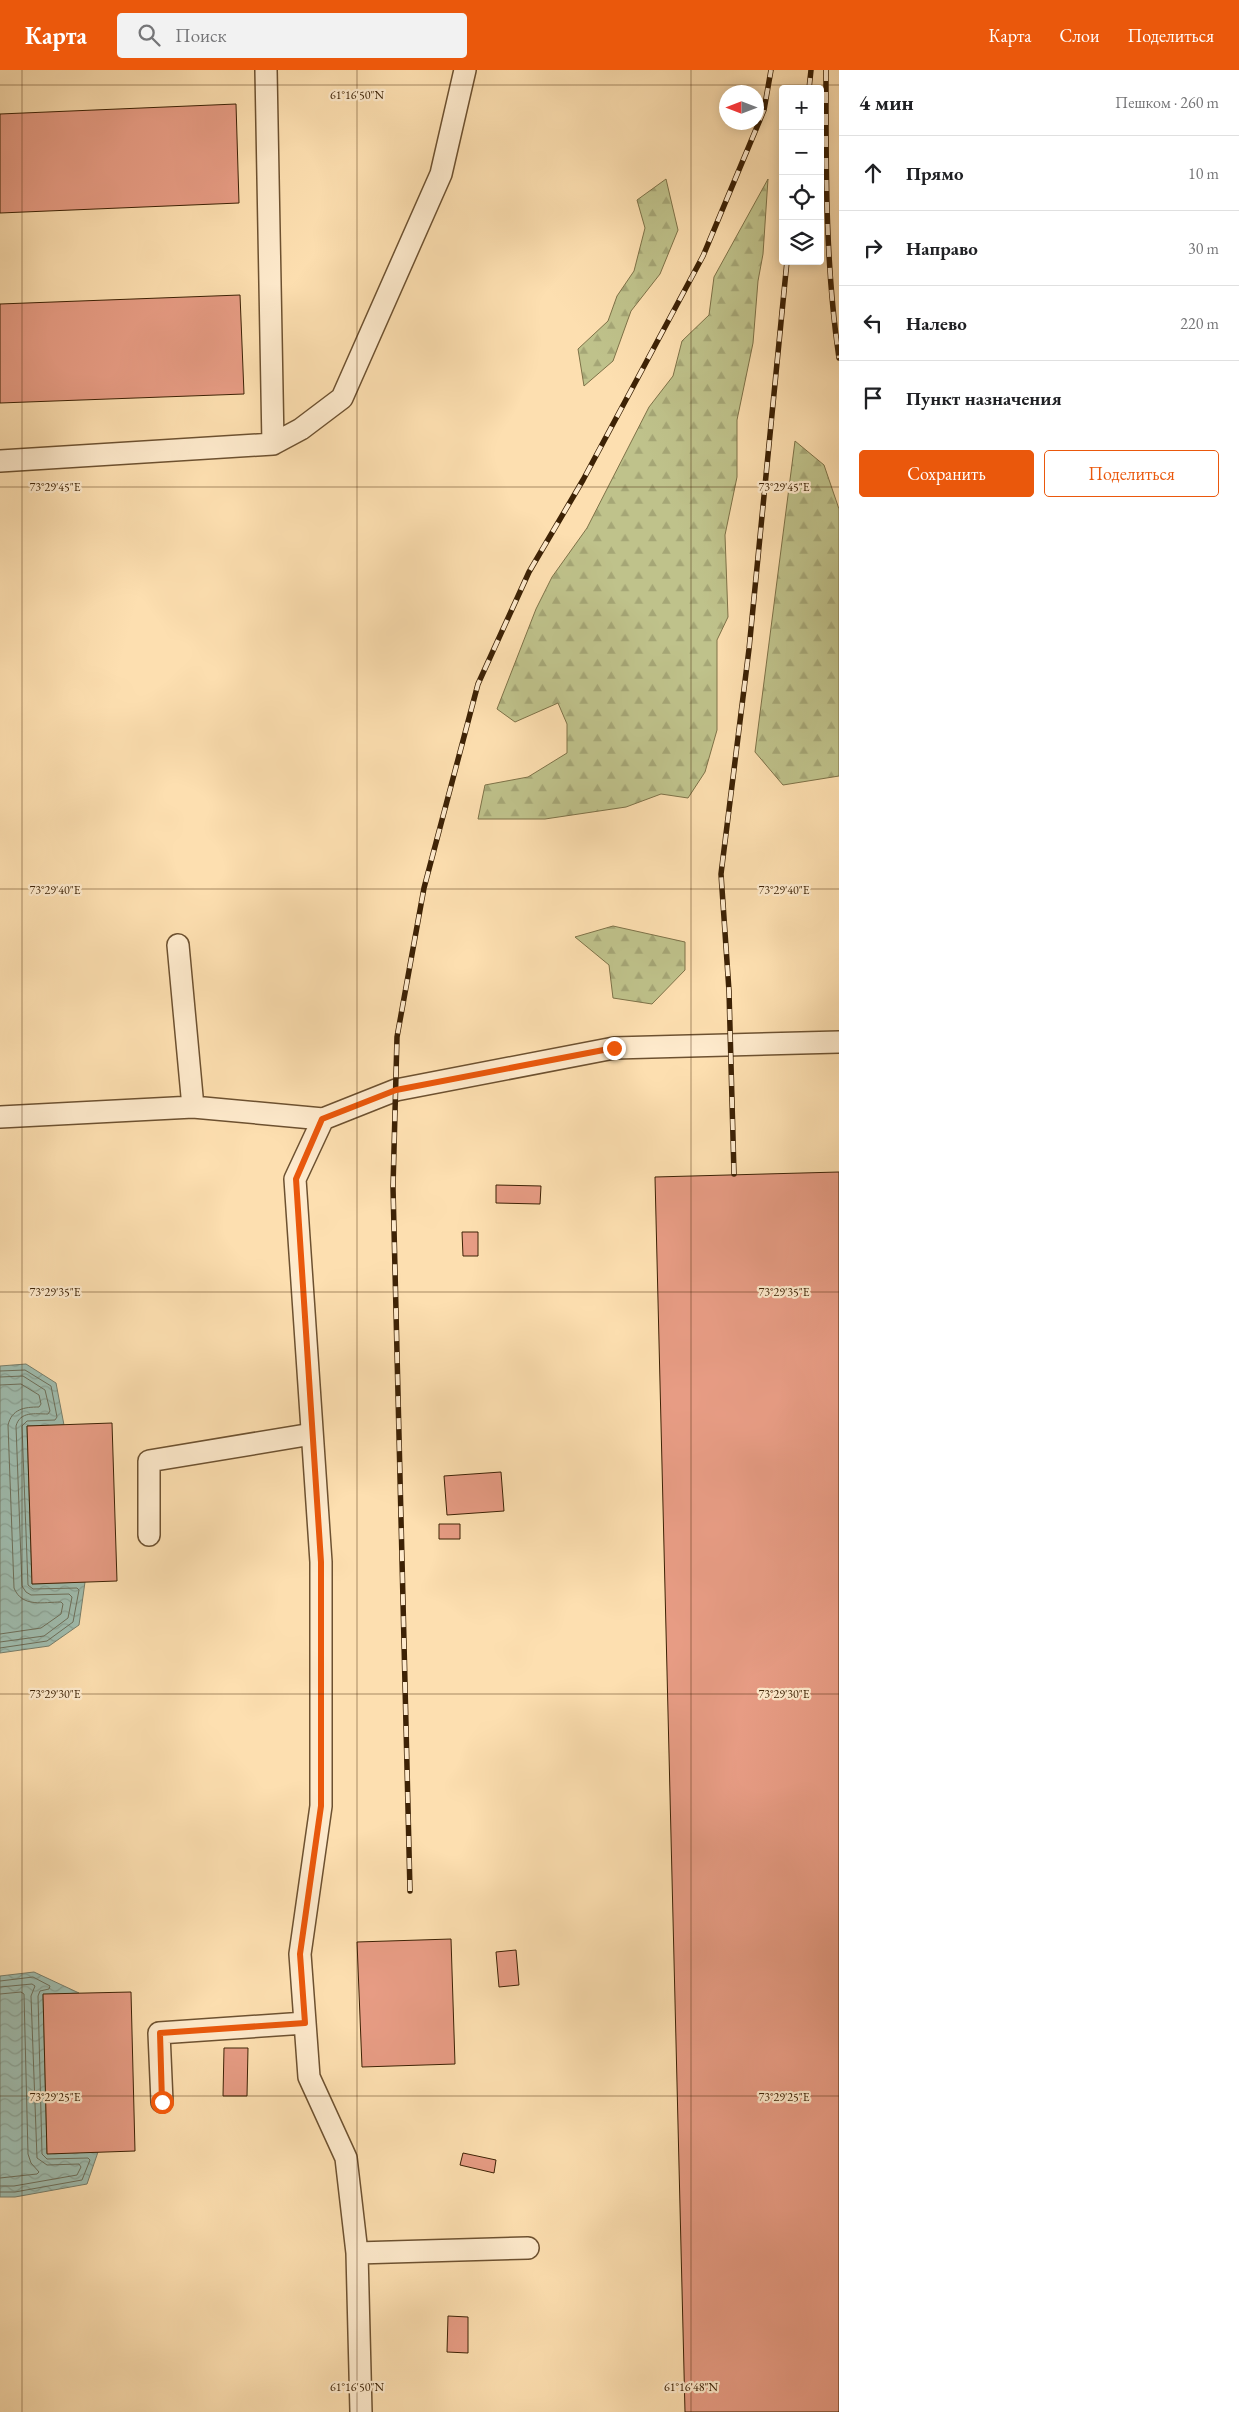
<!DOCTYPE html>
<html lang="ru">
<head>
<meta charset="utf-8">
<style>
  body { margin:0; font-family:"EB Garamond",serif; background:#f2f2f2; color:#202124 }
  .controls { position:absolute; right:15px; top:15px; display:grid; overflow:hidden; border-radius:5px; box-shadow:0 2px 12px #0003 }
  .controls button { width:45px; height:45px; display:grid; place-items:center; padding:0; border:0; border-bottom:1px solid #e0e0e0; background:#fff; color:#202124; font:25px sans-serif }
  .compass { position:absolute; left:719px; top:15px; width:45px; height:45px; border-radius:50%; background:#fff; box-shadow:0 2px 12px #0003; rotate:270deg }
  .stop { position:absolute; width:15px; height:15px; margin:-11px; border:4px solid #ea580c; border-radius:50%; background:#fff }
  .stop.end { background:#ea580c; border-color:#fff; box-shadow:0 1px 5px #0008 }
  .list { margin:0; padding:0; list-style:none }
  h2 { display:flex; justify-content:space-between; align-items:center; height:65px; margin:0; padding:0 20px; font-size:21px }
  h2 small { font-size:16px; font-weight:400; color:#757577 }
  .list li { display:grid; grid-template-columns:32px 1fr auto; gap:15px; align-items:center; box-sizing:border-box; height:75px; padding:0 20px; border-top:1px solid #e0e0e0 }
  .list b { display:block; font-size:19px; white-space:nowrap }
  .list em { font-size:16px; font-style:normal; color:#757577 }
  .actions { display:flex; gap:10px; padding:15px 20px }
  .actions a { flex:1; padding:11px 0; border:1px solid #ea580c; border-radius:5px; text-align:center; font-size:18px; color:#ea580c }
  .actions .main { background:#ea580c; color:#fff }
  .icon { flex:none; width:28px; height:28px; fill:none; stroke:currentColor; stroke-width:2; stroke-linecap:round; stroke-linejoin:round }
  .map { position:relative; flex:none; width:839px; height:2342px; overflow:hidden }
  header { display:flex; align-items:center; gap:30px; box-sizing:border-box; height:70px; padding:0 25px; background:#ea580c; color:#fff }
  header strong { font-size:24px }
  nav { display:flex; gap:28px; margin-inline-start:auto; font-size:18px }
  .search { width:350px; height:45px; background:#f2f2f2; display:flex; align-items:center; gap:12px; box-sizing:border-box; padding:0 18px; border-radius:5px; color:#757577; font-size:19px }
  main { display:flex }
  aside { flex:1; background:#fff }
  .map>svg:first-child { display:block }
  .forest { fill:url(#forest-firs); stroke:#7e7248 }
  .water { fill:url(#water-waves); stroke:#787e6a }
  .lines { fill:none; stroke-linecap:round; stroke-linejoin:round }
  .shore { stroke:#6e6f5a; stroke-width:1 }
  .building { fill:#e79c84; stroke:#3d2205 }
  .service-casing { stroke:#6d5130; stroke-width:24 }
  .service { stroke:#feeacc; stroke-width:21 }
  .rail-casing { stroke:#3d2205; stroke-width:5.5 }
  .rail { stroke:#feeacc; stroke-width:4; stroke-dasharray:11; stroke-linecap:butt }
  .route { stroke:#ea580c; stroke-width:6 }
  .ticks { fill:none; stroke:#3d2205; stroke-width:1; stroke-opacity:0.45 }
  .ticks-label { font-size:12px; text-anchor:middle; fill:#3d2205; stroke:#feeacc; stroke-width:4.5; stroke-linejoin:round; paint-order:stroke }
</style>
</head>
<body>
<header>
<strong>Карта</strong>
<div class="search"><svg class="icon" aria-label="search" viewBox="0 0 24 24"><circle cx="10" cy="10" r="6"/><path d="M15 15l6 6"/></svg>Поиск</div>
<nav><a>Карта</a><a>Слои</a><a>Поделиться</a></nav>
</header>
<main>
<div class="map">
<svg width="839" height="2342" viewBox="0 0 839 2342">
  <defs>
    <pattern id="forest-firs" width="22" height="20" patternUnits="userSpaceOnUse" patternTransform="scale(1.25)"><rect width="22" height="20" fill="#bfc28b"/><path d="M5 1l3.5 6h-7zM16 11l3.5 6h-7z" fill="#a5a676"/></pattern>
    <pattern id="water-waves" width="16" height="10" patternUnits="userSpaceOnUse" patternTransform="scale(1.25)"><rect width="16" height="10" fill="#9fbcae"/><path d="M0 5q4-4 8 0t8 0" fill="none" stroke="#8aa194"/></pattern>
  </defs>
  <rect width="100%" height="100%" fill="#fddfb0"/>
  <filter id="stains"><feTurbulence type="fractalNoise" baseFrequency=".004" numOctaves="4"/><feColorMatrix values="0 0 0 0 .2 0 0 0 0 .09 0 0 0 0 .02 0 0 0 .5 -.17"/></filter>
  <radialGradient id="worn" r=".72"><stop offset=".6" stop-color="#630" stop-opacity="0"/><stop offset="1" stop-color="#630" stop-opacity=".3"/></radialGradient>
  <path class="forest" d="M666,109L678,160L660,204L631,241L613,291L584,316L578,279L608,251L617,226L634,201L645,158L637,130Z
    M768,109L763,184L758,211L753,273L737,350V407L725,465L728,547L717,570V660L705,702L688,728L661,724L626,737L545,749H478L485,715L528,707L567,683V654L558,633L515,652L497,639L536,539L552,507L587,458L649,337L673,306L682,271L709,245L714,207Z
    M795,371L824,395L839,439V706L783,715L755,682Z
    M613,856L685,872V900L652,934L613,928L609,895L575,867Z"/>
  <path class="water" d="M26,1294L56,1313L64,1355L27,1356L32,1514L85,1512L79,1555L49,1576L0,1583V1296Z
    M34,1902L79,1923L43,1925L47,2083L98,2082L87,2114L15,2127H0V1906Z"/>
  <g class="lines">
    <path class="shore" d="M0,1301L25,1300L51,1316L57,1347L55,1350L27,1351L22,1356L28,1515L33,1519L77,1518L79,1520L73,1552L47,1571L0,1578
      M0,1307L23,1306L45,1320L50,1341L48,1344C35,1344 20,1341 16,1356L22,1516L26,1522L31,1525L69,1524L72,1527L68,1548L44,1566L0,1572
      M0,1315L21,1314L39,1325L41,1334L39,1337C24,1337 12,1339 8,1355L14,1518C22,1538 44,1532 61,1532L63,1534L61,1544L41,1558L0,1564
      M0,1911L33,1907L50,1916L49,1919L40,1921L38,1926L42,2084L47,2089L88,2088L90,2090L82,2110L15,2122H0
      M0,1917L32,1914L35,1916L31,1926L37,2088L47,2095L79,2094L81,2097L77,2105L14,2116H0
      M0,1924L21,1922L24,1924L28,2084L31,2093L39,2102L37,2104L0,2108"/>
  </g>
  <path class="building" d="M236,34L239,133L0,143V44Z
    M240,225L244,324L0,333V234Z
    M839,1102V2342H685L655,1107Z
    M496,1115L541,1116L540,1134L496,1133Z
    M462,1162H478V1186H463Z
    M112,1353L117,1511L32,1514L27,1356Z
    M501,1402L504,1441L447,1445L444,1406Z
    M439,1454H460V1469H439Z
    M451,1869L455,1994L362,1997L357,1872Z
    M516,1880L519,1915L499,1917L496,1882Z
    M131,1922L135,2081L47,2084L43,1924Z
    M224,1978H248L247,2026H223Z
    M463,2083L496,2090L494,2103L460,2095Z
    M448,2246L468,2247V2283L447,2282Z"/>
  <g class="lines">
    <defs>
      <path id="service" d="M273,374L301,359L342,328L441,104L465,0
        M0,391L273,374L266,0
        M178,875L193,1037
        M0,1047L193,1037L323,1049
        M149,1465V1391L312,1364
        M162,2032L159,1963L305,1953
        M357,2183L528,2178
        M361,2342L357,2183L346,2088L309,2007L300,1884L321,1736V1492L295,1109L323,1049L396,1020L614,978L839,972"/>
    </defs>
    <use href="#service" class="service-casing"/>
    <use href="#service" class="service"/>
    <defs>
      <path id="rail" d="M826,0C826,96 825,193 839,288
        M809,19L811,0
        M734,1104L729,921L721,804L749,579L787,191
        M410,1821L393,1117L397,967L424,818L478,614L529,502L583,410L703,186L764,40L771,0"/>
    </defs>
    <use href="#rail" class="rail-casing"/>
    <use href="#rail" class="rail"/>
  </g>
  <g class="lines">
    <path class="route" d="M162,2032L160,1963L305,1953L300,1884L321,1736V1492L296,1109L322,1049L396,1020L614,978"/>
  </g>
  <path class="ticks" d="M22,0V2342M357,0V2342M691,0V2342M0,15H839M0,417H839M0,819H839M0,1222H839M0,1624H839M0,2026H839"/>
  <g class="ticks-label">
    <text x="357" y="29">61°16'50"N</text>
    <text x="784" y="421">73°29'45"E</text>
    <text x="55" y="421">73°29'45"E</text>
    <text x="784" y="824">73°29'40"E</text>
    <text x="55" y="824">73°29'40"E</text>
    <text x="784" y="1226">73°29'35"E</text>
    <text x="55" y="1226">73°29'35"E</text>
    <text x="55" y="1628">73°29'30"E</text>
    <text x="784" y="1628">73°29'30"E</text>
    <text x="55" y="2031">73°29'25"E</text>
    <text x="784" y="2031">73°29'25"E</text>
    <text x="357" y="2321">61°16'50"N</text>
    <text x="691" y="2321">61°16'48"N</text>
  </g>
  <rect width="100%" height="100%" filter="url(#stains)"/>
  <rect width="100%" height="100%" fill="url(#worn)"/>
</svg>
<div class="controls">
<button>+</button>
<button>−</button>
<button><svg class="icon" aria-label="locate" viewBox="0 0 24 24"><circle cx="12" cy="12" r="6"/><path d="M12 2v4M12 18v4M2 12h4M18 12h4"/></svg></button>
<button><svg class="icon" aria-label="layers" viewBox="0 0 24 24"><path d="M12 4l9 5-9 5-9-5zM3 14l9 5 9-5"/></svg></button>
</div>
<svg class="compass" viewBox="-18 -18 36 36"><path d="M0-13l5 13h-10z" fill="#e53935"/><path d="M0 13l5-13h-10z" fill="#757577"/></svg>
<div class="stop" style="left:162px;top:2032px"></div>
<div class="stop end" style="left:614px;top:978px"></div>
</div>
<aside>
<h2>4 мин<small>Пешком · 260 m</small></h2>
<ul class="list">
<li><svg class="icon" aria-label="ahead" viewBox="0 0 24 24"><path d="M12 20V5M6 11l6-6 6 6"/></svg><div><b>Прямо</b></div><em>10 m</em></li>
<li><svg class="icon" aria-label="right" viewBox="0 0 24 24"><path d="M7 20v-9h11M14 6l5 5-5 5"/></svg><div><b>Направо</b></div><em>30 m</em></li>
<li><svg class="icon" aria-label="left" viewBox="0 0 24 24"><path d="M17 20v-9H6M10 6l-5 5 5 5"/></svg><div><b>Налево</b></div><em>220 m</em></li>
<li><svg class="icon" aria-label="arrive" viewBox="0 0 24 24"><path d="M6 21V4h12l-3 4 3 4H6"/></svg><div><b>Пункт назначения</b></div></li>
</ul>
<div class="actions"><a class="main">Сохранить</a><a>Поделиться</a></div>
</aside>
</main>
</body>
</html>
